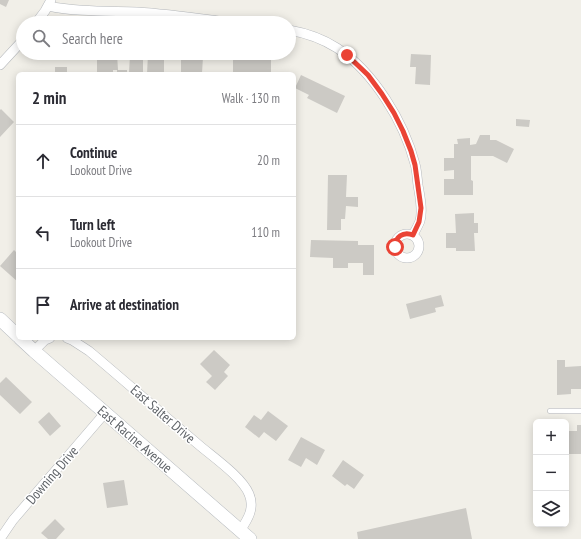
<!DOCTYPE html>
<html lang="en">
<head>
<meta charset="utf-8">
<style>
  body { margin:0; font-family:"PT Sans Narrow",sans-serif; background:#f7f7f7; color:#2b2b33 }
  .controls { position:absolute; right:12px; bottom:12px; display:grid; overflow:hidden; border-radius:6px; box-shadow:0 2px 10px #0003 }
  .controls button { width:36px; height:36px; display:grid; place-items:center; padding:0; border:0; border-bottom:1px solid #e1e1e2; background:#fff; color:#2b2b33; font:20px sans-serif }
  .stop { position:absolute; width:12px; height:12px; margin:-9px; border:3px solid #ea4335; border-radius:50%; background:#fff }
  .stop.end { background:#ea4335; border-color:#fff; box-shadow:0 1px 4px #0008 }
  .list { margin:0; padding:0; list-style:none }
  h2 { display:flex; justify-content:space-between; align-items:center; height:52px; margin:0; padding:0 16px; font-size:17px }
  h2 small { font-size:13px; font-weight:400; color:#7c7c81 }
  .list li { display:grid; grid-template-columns:26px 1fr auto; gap:12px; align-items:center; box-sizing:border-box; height:72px; padding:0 16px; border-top:1px solid #e1e1e2 }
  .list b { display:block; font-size:15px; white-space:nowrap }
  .list p { margin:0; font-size:13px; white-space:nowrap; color:#7c7c81 }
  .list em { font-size:13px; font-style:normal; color:#7c7c81 }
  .icon { flex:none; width:22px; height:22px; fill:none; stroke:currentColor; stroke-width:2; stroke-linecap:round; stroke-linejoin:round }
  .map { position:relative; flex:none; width:581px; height:539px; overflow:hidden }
  .search { position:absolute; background:#fff; box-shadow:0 2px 10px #0003; left:16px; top:16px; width:280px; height:44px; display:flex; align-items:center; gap:10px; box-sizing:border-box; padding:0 14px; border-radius:22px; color:#7c7c81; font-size:15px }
  .panel { position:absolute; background:#fff; box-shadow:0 2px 10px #0003; left:16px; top:72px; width:280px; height:268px; border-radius:6px }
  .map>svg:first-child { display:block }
  .building { fill:#cccac5 }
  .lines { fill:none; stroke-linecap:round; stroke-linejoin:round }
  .lane-casing { stroke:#b5b8bc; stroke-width:5.5 }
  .street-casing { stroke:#b5b8bc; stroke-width:10 }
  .secondary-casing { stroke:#b6babf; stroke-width:14 }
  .lane { stroke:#fff; stroke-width:4.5 }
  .street { stroke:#fff; stroke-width:9 }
  .secondary { stroke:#fff; stroke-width:13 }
  .route { stroke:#ea4335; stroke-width:5 }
  .labels { text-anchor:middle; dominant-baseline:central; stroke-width:3; stroke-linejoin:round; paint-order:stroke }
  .street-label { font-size:14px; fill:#5f6368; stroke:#fff }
</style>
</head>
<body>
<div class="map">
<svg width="581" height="539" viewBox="0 0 581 539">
  <rect width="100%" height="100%" fill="#f1efe8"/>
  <path class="building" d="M0,0H9L6,7L0,4Z
    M102,54H117L118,70H113V74H97V60H102Z
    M148,54L164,55V74H147Z
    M411,54L431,55L430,85L415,84L416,67H410Z
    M130,55H143V73H129Z
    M233,56H247V59H271V73H261V74H239V72H233Z
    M181,57H203L202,73H181Z
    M55,67H67V74H55Z
    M117,70H127V74H117Z
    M301,75L345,96L337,113L307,98L309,95L295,88Z
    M1,109L14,122L0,137V110Z
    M516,119L530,120L529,127L516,126Z
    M480,135H490V140H496L514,149L507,163L493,156H471V180L473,181V195H444V179H454V170L444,171V158H454V144H458L457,139L470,138V145L476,144Z
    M328,175H347L346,197H358V207L346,206L345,219H341V230H327Z
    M474,213V223H478V233H474L475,251H456V248H446V233H456L455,214Z
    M311,240L358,241V245H374V275H363V263H348V268H333V258L310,257Z
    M14,250L18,254V282L0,266Z
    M441,295L444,306L435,308L436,312L410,319L406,304Z
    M214,350L230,365L224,372L228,376L215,390L206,382L212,376L200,364Z
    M557,360H565V367L581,366V389H571V394L557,395Z
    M6,377L32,402L20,414L0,395V383Z
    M268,411L288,426L276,441L264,432L259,438L245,427L254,415L261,420Z
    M49,412L61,426L50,436L38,422Z
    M577,425H581V454H566V431H577Z
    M301,437L325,450L317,465L306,458L301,467L288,460Z
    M343,460L364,475L354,489L347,484L345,486L332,476Z
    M124,480L128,505L107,508L103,483Z
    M466,508L472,539H358L357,532Z
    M55,519L65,529L56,539H48L41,533Z"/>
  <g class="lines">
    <defs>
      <path id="lane" d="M550,411H581"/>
      <path id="street" d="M48,6C77,12 107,11 137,12C170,14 203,19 235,23
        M36,23L45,11L51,0
        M289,30C306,33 323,39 337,48C374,72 404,122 415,164C417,171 417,178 418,185C420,197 423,210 420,221C418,226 415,231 413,235
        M0,65L23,40
        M395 246a12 12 0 1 1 24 0a12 12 0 1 1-24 0Z
        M67,338L72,340L89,351C126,382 162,414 199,445C213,457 242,477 249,494C255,508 248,519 240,531
        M34,351L45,340L50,338
        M0,539L13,520L105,413"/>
      <path id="secondary" d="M0,319L18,336
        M20,338L34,351L250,539"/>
    </defs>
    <use href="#lane" class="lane-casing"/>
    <use href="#street" class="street-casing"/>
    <use href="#secondary" class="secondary-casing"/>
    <use href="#lane" class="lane"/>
    <use href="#street" class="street"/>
    <use href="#secondary" class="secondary"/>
  </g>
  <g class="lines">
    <path class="route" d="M347,55L368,75L382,94L394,113L403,131L411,151L415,165L421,208L419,222L413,235C403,231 395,237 395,247"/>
  </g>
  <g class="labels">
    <g class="street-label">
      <text transform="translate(163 414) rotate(41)">East Salter Drive</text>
      <text transform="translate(135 439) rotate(41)">East Racine Avenue</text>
      <text transform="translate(52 475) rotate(-49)">Downing Drive</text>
    </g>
  </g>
</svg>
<div class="controls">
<button>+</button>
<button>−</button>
<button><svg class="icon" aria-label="layers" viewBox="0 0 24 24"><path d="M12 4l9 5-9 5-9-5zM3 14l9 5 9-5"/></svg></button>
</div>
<div class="stop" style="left:395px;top:247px"></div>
<div class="stop end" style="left:347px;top:55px"></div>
<div class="search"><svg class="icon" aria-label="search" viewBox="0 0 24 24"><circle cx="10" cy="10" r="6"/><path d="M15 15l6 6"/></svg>Search here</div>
<section class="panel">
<h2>2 min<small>Walk · 130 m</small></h2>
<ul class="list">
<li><svg class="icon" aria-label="ahead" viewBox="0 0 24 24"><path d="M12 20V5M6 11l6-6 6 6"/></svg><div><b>Continue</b><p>Lookout Drive</p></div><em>20 m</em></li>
<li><svg class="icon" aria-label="left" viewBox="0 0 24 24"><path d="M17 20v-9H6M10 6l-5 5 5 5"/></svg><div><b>Turn left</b><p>Lookout Drive</p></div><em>110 m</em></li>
<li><svg class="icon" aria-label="arrive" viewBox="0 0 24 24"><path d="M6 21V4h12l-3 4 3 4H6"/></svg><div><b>Arrive at destination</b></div></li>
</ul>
</section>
</div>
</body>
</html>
